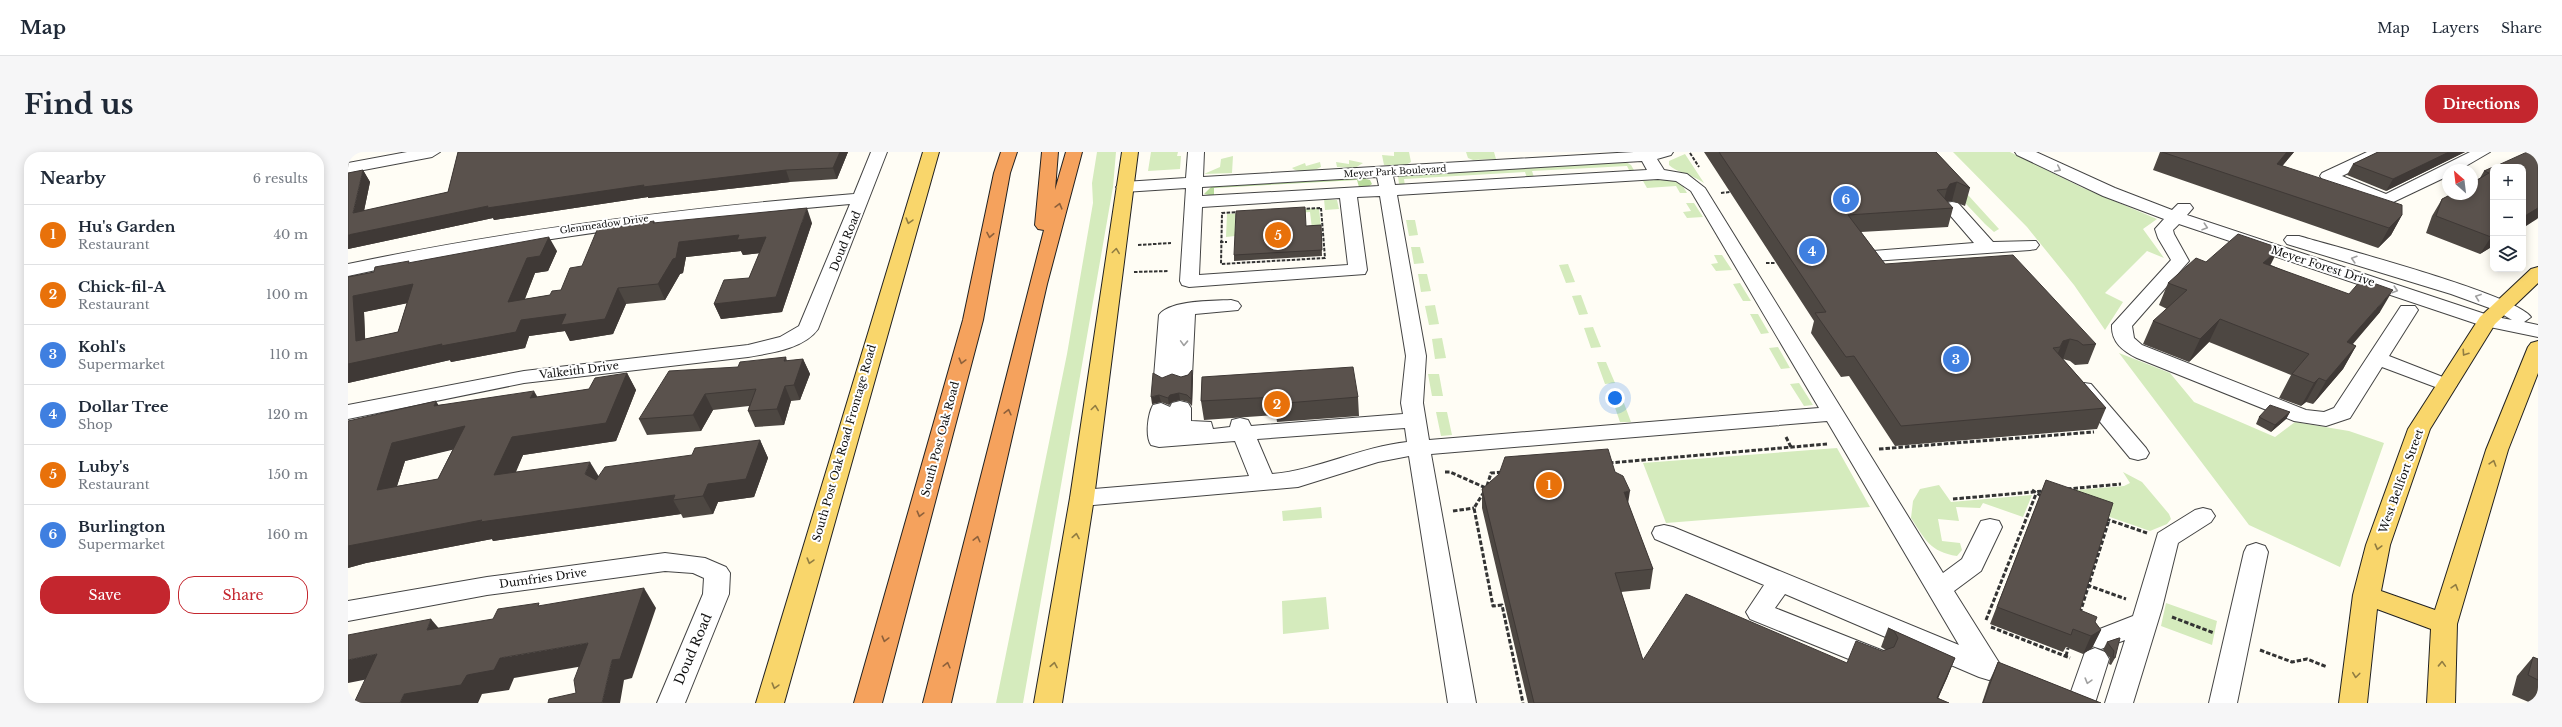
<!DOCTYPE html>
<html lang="en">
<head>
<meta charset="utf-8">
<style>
  body { margin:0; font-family:"Libre Baskerville",serif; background:#f6f6f7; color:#1f2937 }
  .controls { position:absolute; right:12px; top:12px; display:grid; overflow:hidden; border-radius:8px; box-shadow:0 2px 10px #0003 }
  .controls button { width:36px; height:36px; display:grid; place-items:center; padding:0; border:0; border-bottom:1px solid #e0e1e3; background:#fff; color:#1f2937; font:20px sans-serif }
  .compass { position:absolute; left:2094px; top:12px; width:36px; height:36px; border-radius:50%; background:#fff; box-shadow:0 2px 10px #0003; rotate:332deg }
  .you { position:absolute; left:1267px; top:246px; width:14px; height:14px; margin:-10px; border:3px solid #fff; border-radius:50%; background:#1a73e8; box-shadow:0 0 0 6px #1a73e833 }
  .badge { display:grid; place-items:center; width:26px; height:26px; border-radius:50%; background:#c4262e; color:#fff; font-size:13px; font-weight:700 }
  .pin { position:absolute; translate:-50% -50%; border:2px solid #fff; box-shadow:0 1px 4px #0006 }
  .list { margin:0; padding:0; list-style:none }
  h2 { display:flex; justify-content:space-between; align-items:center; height:52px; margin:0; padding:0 16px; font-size:17px }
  h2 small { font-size:13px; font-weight:400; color:#747a83 }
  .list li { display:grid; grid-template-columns:26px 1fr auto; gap:12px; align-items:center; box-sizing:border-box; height:60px; padding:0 16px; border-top:1px solid #e0e1e3 }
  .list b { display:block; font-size:15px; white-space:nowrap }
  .list p { margin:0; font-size:13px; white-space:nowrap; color:#747a83 }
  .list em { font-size:13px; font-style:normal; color:#747a83 }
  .actions { display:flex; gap:8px; padding:12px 16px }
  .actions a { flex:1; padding:9px 0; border:1px solid #c4262e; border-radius:16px; text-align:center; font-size:14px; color:#c4262e }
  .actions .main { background:#c4262e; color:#fff }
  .icon { flex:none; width:22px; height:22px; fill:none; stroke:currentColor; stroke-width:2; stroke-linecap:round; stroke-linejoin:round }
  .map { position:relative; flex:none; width:2190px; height:551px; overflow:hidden; border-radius:16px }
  header { display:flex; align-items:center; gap:24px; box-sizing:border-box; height:56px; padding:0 20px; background:#fff; border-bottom:1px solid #e0e1e3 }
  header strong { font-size:19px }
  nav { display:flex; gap:22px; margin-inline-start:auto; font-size:14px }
  .intro { display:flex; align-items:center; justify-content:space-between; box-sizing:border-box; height:96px; padding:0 24px }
  h1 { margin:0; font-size:28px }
  .button { padding:10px 18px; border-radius:16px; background:#c4262e; color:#fff; font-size:14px; font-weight:700 }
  main { display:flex; gap:24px; padding:0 24px }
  aside { flex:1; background:#fff; border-radius:16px; box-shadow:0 2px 10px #0003 }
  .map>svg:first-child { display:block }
  .green { fill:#d5ebbd }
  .forest { fill:#b9dc9c }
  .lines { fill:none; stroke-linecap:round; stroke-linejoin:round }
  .minor-casing { stroke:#444; stroke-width:2 }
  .major-casing { stroke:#222; stroke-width:2 }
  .highway-casing { stroke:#222; stroke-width:2 }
  .path-far1 { stroke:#333; stroke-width:2; stroke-dasharray:3.5 1.5; stroke-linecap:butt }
  .path { stroke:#333; stroke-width:3; stroke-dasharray:4.5 2; stroke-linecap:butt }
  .minor { fill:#fff; fill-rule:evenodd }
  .major { fill:#f9d66b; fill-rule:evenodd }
  .highway { fill:#f5a25d; fill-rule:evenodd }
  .wall { fill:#4d4742; fill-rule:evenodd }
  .shaded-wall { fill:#3f3936 }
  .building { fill:#5a524d; stroke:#3f3936; fill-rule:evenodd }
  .oneway { stroke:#a0a0a0 }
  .oneway2 { stroke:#8e613b }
  .oneway3 { stroke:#917d42 }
  .labels { text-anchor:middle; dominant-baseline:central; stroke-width:4; stroke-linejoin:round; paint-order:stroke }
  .far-street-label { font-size:9px; fill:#111; stroke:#fff }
  .street-label { font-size:11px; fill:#111; stroke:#fff }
  .near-street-label { font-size:13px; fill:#111; stroke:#fff }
</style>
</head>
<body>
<header>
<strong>Map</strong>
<nav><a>Map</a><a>Layers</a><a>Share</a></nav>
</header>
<div class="intro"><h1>Find us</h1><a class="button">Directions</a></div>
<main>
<aside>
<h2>Nearby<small>6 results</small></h2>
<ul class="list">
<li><span class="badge" style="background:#e8710a">1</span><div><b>Hu's Garden</b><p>Restaurant</p></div><em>40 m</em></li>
<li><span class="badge" style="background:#e8710a">2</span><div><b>Chick-fil-A</b><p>Restaurant</p></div><em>100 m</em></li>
<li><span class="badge" style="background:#3f7fe0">3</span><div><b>Kohl's</b><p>Supermarket</p></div><em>110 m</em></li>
<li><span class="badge" style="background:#3f7fe0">4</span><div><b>Dollar Tree</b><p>Shop</p></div><em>120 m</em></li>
<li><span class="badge" style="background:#e8710a">5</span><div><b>Luby's</b><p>Restaurant</p></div><em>150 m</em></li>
<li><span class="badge" style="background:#3f7fe0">6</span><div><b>Burlington</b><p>Supermarket</p></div><em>160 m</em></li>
</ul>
<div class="actions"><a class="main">Save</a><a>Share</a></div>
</aside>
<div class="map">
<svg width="2190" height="551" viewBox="0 0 2190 551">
  <rect width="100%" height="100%" fill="#fffdf5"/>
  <path class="green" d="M749,0H768L765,35L675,551H648L719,202L745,51L744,31Z
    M803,0H830L829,4H833L832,17L800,19Z
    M1046,0H1061L1063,10L1058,13H1036L1034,3L1046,4Z
    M1118,0H1146L1148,7L1125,8L1120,6Z
    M1569,0L1610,32L1651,77L1646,80L1637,72Z
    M1605,0H1662L1733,35L1809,67L1795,77L1816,106L1799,99L1757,141L1775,150L1757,178L1726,133L1679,75Z
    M1337,2L1356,31C1345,23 1328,20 1321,13V9Z
    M885,4L884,21L856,22L872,15L873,7Z
    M1001,8L1015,11L1007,16L989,15L988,10L1001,12Z
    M972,10L973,15C966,19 950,22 944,16L957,11L958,14Z
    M1278,10L1283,13L1287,20H1282L1279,14L1184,19L1186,25L1179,26L1177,20L1056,27L1057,34L1051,32L1050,24Z
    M1317,27L1333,31L1339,41H1332L1328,34L1299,36L1295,29Z
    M976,47L989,48L991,57L977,58Z
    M1338,51H1346L1355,65L1339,66L1335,60L1343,59Z
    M971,56L973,76L964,77L962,60L887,65V84L878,85L879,62Z
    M1058,68H1067L1070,83L1061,84Z
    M1063,95H1072L1076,111L1066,112Z
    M1366,103H1374L1384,118L1368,119L1363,112L1370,111Z
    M1220,112L1227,130L1218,131L1211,113Z
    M1070,122H1079L1083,139L1073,140Z
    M1392,131L1403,149H1395L1385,132Z
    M1233,143L1240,162L1231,163L1224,144Z
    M1087,153L1091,172L1081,173L1077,154Z
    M1402,162H1410L1421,181L1413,182Z
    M1245,175L1253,195L1243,196L1236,176Z
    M1094,186L1098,206L1087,207L1084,187Z
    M1430,195L1442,216L1433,217L1421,196Z
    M1771,201L1822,221L1846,250L1927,285L1947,270L2001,279L2036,291L1992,415L1901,373Z
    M1249,210H1258L1267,231L1257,232Z
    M1080,222H1091L1095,244H1084Z
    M1451,231L1465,253L1456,254L1442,232Z
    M1274,246L1283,270H1272L1264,247Z
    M1088,260H1099L1104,283L1093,284Z
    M1489,296L1522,355L1318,371L1295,311Z
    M1775,320L1794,330L1821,362L1823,367L1819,372L1802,379L1693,341L1776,334L1782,331Z
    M1591,333L1603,350L1684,343L1675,365L1635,351L1632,356L1608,355L1611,369L1590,367L1594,389L1612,391L1614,398L1609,404C1582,400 1577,387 1563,366L1565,349L1572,337Z
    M973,355L974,366L935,369L934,359Z
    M978,445L981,477L935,482L934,449Z
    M1818,451L1869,469L1864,493L1813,474Z"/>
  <path class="forest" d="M1014,26L1022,28L1024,32L1020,35H1011L1009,28L866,36V44L856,42L863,35Z"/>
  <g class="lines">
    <defs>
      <path id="minor" d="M59,0H92L84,5L0,21V11Z
        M523,0H539L470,177C456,197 422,201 400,205L176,231L0,267V253L176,219L400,193L432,185L451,174L502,52C333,67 166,88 0,124V112C167,77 336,56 506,42Z
        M840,0H856L855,25L1286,0H1325L1323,3L1309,7L1316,18L1339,22L1357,36L1595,421L1614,407L1633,369L1642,367L1651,369L1654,375L1633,419L1606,439L1655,517L1651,525L1641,528L1631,525L1437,442L1427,456L1538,500L1542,507L1538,514L1528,518L1518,514L1402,467L1398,460L1416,433L1307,387L1304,381L1307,375L1316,373L1325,375L1611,493L1479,269L1083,302L1128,551H1100L1061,304L1030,310L950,335L734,354L726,352L722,346L726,340L734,338L901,324L887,289L811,295L803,293C797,284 800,262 805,253L813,251L822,255L824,251L832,249L840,251L843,256V269L863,270L865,277L882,275L884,268L892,266L900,268L903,274L1055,262L1053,251L1058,204L1032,44L1009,45L1019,118L1017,122L841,135L834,133L832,129L838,36L776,40L768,35L776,30L838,26ZM1294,9L1299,18L1047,33L1045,24ZM1029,25L1031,34L854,44V35ZM1310,27L1328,29L1343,39L1471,256L1081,288L1075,251L1078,204L1049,43ZM992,46L1000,113L851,123L854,55ZM1057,276L1059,290C1012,295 970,318 924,322L909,287Z
        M1667,0H1688L1767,36L1824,58L1830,52H1842L1845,56L1839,63L2143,164L2164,168L2147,158L2103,142L1939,92L1936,88L1939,84H1951C1988,95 2167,142 2183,165L2176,170L2190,173V185L2132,173L1831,72L1825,78L1826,82L1841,109L1784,174L1786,186L1794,193L1958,258L1976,260L1986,256L2053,154H2067L2070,158L2041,204L2105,229L2109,233L2105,237L2098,239L2034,215L2002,266L1978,274L1946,269L1789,206C1775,199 1763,190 1764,173L1823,108L1810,86L1807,77L1816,67L1755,44L1669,3Z
        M2019,0H2040L2038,3L1994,24L2038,42L2122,0H2142L2111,18H2100V24L2039,53L1974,27L1972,24L1974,21Z
        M1604,50L1610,51L1645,90L1688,89L1691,93L1688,97L1682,98L1525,109L1519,108L1516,104L1519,100L1525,99L1626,91L1595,55L1598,51Z
        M883,148L890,150L893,154L890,158L847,162L844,224L841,228L834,230L825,227L816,231L809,229L806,225L811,163C822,148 865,149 883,148Z
        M1736,231L1743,232L1798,296L1801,301L1798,306L1790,308L1782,306L1729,242L1725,237L1729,232Z
        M1855,356L1863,358L1867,364L1863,370L1830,391L1814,456L1785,551H1757L1777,488L1753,497L1744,494L1740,487L1744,480L1785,464L1810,381L1847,358Z
        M1908,391L1917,394L1920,400L1889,551H1861L1896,400L1899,394Z
        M317,401L357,406L378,415L382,421L381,442L337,551H309L355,442L356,426L345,421L317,419L139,443L0,469V449L139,425Z
        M1747,496L1757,500L1761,507L1747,551H1719L1737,500Z"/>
      <path id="major" d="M575,0H591L436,551H408Z
        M774,0H790L746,346L714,551H686L722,346Z
        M2190,115V131L2147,172L2082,277L2042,393L2033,439L2087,458L2138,298L2180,195L2183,191L2190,189V221L2160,298L2109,472L2107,551H2079L2083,477L2029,457L2019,551H1991L2005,443L2018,393L2060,277L2132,165L2183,117Z"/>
      <path id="highway" d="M653,0H669L662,21L635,168L534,551H506L615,168L646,21Z
        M694,0H710L707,38L718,0H734L699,132L603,551H575L696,78L690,77L687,73Z"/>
    </defs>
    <use href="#minor" class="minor-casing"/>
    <use href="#major" class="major-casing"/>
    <use href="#highway" class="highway-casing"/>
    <path class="path-far1" d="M1342,1L1351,15
      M1373,41L1382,40
      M973,56L977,106L873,112L874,61Z
      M872,90H879
      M790,93L823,91
      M1418,111H1427
      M786,120L821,119"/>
    <path class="path" d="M1438,285L1443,295
      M1531,297L1746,280
      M1261,311L1479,292
      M1097,320H1102L1138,336
      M1139,334L1143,321L1155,320
      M1719,337L1773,332
      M1684,338L1695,345
      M1136,340L1126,356L1145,454L1154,453L1175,551
      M1605,347L1696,339
      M1105,359L1126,356
      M1758,367L1799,381
      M1739,433L1778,447
      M1732,461L1761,368
      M1824,465L1866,481
      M1638,468L1688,342
      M1643,475L1722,506
      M1912,498L1944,510L1959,507L1979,515
      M1718,504L1720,496"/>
    <use href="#minor" class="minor"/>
    <use href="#major" class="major"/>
    <use href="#highway" class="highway"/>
  </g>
  <path class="wall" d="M110,0H500L489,27L442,30L300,46V45L146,68L145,66L0,97L15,18L22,30L16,59L100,40Z
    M1356,0H1588L1622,36L1617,54L1604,49L1599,50L1605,56L1600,75L1513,80L1537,112L1748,192L1740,212L1727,213L1722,209L1715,207L1758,256L1749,277L1547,294L1501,224L1493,225L1463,181L1466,169Z
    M1812,0H1946L1934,14L2054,63L2043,83L2030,96L1805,18Z
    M2030,0H2117L2038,39L1999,23L2005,12Z
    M2145,15V94L2132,102L2078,81L2084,64L2094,47L2132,26L2136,19Z
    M306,69L307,71H464L434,160L373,167L366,152L401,126L412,101L395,103L393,99L338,105L335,121L332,122L317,148L278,152L265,182L222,189L217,179L181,184L177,196L103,210L102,208L0,231V125L26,120L63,111L209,99L200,119L187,121L177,147L202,143L213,138L234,114ZM59,151L50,180L17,187L16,160Z
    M973,73L974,104L886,109V103L958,74Z
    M1858,110L1923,113L2032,160L2005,192L2008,194L1995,217L1965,252L1958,250L1953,254L1931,246L1943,223L1861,190L1841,210L1795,192L1805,169L1819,157L1811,153L1820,131Z
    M438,205L439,209L455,207L462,222L452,248L443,249L436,273L407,275L400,259L401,254L365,258L353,279L299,283L291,267L390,215Z
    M844,218L845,225L844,254L840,250L832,248L824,250L821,253L813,250L804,252L814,226L833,225L840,223Z
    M279,221L288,238L268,289L175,303L168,320L251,324L412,288L420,306L406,345L370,350L365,362L335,366L333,362L145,389L144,387L18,411L0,416V269L90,253L189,245L241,237ZM105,297L90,327L49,334L57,309Z
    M854,225L1010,245L1011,264L929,270L928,263L856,268L853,249Z
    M1942,260L1938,267L1923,280L1908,272L1911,265Z
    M1267,320L1280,351L1305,417L1302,437L1273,440L1295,508L1499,511L1538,498L1533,495L1540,476L1607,506L1599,526L1590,546L1601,551H1180L1134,356V337Z
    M1698,328L1732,458L1747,470L1753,478L1744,496L1735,502L1718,495L1715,500L1642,472Z
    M1771,486L1767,506L1763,513L1761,512L1762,506L1755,498L1759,490Z
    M2185,505L2190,507V551H2183L2164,543L2169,524Z
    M1650,510L1753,551H1634L1641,530Z"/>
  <path class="shaded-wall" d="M492,0H500L489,27L485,16Z
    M1939,0H1946L1920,31L1929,12Z
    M2101,0H2117L2038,39L2045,27Z
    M15,18L22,30L13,73L5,61Z
    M438,18L442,30L300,46V45L146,68L145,66L0,97V83L140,54L296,33Z
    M1609,30L1604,49L1597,50L1594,55L1599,37L1602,32Z
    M2190,54V66L2189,67L2175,76V65Z
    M459,56L464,71L434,160L373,167L366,152L428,145Z
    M2054,63L2043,83L2030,96L2041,76Z
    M391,83L418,85L424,100L395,103L393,99L338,105L335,121L332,122L317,148L310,132L331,90Z
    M2145,84V94L2132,102L2143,85Z
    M201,85L209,99L200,119L187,121L169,166L160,150L179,106Z
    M1931,96L1920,118L1915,111Z
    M65,132L75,148L16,160L18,205L8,189L5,144Z
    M270,136L278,152L265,182L222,189L217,179L181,184L177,196L103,210L102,208L0,231V212L173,168Z
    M2045,138L2032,160L1986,213L1999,190Z
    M1872,167L1861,190L1841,210L1852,187Z
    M1722,187L1715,207L1704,215L1715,189Z
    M2008,194L1995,217L1965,252L1978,229Z
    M455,207L462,222L452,248L446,233Z
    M844,218L845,225L844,254L843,247Z
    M279,221L288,238L268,289L175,303L158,341L146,323L164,285Z
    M1971,226L1958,250L1953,254L1966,231Z
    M437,234L443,249L436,273L429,257Z
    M186,239L196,256L182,246Z
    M831,241L832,248L824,250L821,253L820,246L822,243Z
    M357,242L365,258L353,279L345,263Z
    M811,243L813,250L804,252L803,245Z
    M88,249L99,267L86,254Z
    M1942,260L1938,267L1923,280L1927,273Z
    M117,274L129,292L57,309L42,356L29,338L44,291Z
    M412,288L420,306L406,345L370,350L365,362L355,344L360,332Z
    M242,310L253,328L248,340L237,322Z
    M1282,339L1279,358L1276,340Z
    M327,343L325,348L333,362L145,389L144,387L18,411L0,416V394L134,368Z
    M296,436L308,456L284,526L276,528L272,551H254L264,508Z
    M83,467L99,486L79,478Z
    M1753,478L1744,496L1735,502L1743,484Z
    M240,491L253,511L166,526L161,538L134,542L130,551H52L56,542L119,523L152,506Z
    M29,502L46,522L0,531V508Z
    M1607,506L1599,526L1588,551H1587Z"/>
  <path class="building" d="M110,0H492L485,16L438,18L295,35L296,33L139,56L140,54L0,83V21L15,18L5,61L100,40Z
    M1371,0H1588L1622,36L1609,30L1602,32L1599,37L1589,38L1605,56L1500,63L1537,112L1665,103L1748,192L1735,193L1730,189L1722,187L1715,189L1712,195L1705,196L1758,256L1553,274L1506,204L1498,205L1467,161L1478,160Z
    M1814,0H1939L1929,12L2054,53V63L2041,76Z
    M2030,0H2101L2045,27L2005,12Z
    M2179,0H2190V56L2175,65V15H2146Z
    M2145,15V84L2143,85L2088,64L2094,47L2104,42H2124V31L2141,21L2136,19Z
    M957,55L958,74L973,73L974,98L886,103L888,59Z
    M459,56L428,145L366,152L376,128L401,126L418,85L389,88L391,83L331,90L328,106L325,107L310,132L270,136L257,167L213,173L218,162L173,168L168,180L93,194L94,192L0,212V125L26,120L27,115L61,109L60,111L201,85L192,104L179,106L160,150L202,143L204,139L213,138L222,116L234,114L249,78L306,69L305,71ZM65,132L50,180L8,189L5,144Z
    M1890,82L1931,96L1915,111L2001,142L2014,127L2045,138L1999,190L2008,194L1978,229L1971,226L1966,231L1944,222L1961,202L1872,167L1852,187L1805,169L1839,138L1820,131L1848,106L1858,110Z
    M438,205L436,209L455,207L446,233L437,234L429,257L400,259L408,237L357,242L345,263L291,267L321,219L390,215L392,210Z
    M1005,215L1010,245L927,252V245L853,249L854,225Z
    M844,218L843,247L839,243L831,241L822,243L820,246L811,243L803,245L805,221L814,226L824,222L833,225L840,223Z
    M279,221L258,271L164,285L146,323L242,310L237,322L248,328L257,315L344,303L347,296L412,288L398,327L360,332L355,344L325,348L327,343L132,370L134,368L0,394V269L88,249L86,254L186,239L182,246L241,237L247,226ZM117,274L90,327L29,338L44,291Z
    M1922,253L1942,260L1927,273L1911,265Z
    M1260,297L1267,320L1275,324L1282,339L1276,340L1305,417L1267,421L1295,508L1338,442L1499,511L1508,489L1534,499L1546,495L1550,486L1546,479L1540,476L1607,506L1589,546L1601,551H1186L1134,337L1151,322L1157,305Z
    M1698,328L1765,351L1732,458L1749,465L1747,470L1753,478L1743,484L1725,477L1723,483L1649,455Z
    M296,436L272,507L264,508L254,551H200L201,547L228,541L226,528L240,491L152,506L146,518L119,523L113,533L56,542L52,551H6L29,502L0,508V483L83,467L79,478L145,467L150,457L191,451L190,454Z
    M1771,486H1772L1767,506L1765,505L1766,499L1759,490Z
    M2185,505L2190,507V528L2180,523Z
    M1650,510L1753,551H1635Z"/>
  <defs><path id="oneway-chevron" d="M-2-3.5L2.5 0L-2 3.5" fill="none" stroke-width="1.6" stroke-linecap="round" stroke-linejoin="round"/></defs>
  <g class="oneway">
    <use href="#oneway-chevron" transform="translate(1710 17) rotate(26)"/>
    <use href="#oneway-chevron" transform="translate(1857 75) rotate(18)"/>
    <use href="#oneway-chevron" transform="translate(2006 107) rotate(-163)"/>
    <use href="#oneway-chevron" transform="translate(2047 138) rotate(18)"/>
    <use href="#oneway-chevron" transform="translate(2130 145) rotate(-160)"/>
    <use href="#oneway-chevron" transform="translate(836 191) rotate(92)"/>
    <use href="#oneway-chevron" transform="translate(1740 529) rotate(106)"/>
  </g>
  <g class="oneway2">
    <use href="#oneway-chevron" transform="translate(711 54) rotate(-75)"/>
    <use href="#oneway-chevron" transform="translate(642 83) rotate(101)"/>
    <use href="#oneway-chevron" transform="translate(614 209) rotate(105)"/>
    <use href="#oneway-chevron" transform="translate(660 260) rotate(-76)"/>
    <use href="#oneway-chevron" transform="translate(572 362) rotate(105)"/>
    <use href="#oneway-chevron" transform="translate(629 387) rotate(-76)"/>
    <use href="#oneway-chevron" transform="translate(537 487) rotate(105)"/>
    <use href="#oneway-chevron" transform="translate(599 513) rotate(-76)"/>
  </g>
  <g class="oneway3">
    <use href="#oneway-chevron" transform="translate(561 69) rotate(106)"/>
    <use href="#oneway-chevron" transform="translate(768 99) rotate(-82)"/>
    <use href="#oneway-chevron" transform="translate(2117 201) rotate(124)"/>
    <use href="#oneway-chevron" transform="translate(747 256) rotate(-82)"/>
    <use href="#oneway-chevron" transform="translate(2145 311) rotate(-73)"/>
    <use href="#oneway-chevron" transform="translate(728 384) rotate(-80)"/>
    <use href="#oneway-chevron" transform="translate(2030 395) rotate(105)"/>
    <use href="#oneway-chevron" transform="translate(462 409) rotate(106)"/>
    <use href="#oneway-chevron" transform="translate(2107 435) rotate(-73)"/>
    <use href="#oneway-chevron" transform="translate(2094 512) rotate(-88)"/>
    <use href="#oneway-chevron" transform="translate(706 513) rotate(-80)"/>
    <use href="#oneway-chevron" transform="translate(2008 523) rotate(97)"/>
    <use href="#oneway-chevron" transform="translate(427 534) rotate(106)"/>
  </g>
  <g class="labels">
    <g class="far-street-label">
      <text transform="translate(1047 19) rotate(-3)">Meyer Park Boulevard</text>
      <text transform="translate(256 72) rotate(-8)">Glenmeadow Drive</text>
    </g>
    <g class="street-label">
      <text transform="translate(497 89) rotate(-68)">Doud Road</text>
      <text transform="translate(1975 114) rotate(18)">Meyer Forest Drive</text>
      <text transform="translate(231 218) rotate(-7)">Valkeith Drive</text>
      <text transform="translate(592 287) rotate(-75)">South Post Oak Road</text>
      <text transform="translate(496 291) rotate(-74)">South Post Oak Road Frontage Road</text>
      <text transform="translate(2053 329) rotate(-70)">West Bellfort Street</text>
      <text transform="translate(195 426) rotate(-8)">Dumfries Drive</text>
    </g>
    <g class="near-street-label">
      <text transform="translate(345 497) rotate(-67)">Doud Road</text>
    </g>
  </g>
</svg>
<div class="controls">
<button>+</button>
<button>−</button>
<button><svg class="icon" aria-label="layers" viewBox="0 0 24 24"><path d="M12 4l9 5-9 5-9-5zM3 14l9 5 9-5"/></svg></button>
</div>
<svg class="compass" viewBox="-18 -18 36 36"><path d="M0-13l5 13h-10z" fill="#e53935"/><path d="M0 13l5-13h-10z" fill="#747a83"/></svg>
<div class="you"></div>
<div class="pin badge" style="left:1201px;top:333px;background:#e8710a">1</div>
<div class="pin badge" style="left:929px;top:252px;background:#e8710a">2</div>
<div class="pin badge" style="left:1608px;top:207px;background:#3f7fe0">3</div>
<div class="pin badge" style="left:1464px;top:99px;background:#3f7fe0">4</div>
<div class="pin badge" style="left:930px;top:83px;background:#e8710a">5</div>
<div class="pin badge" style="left:1498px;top:47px;background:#3f7fe0">6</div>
</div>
</main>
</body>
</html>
